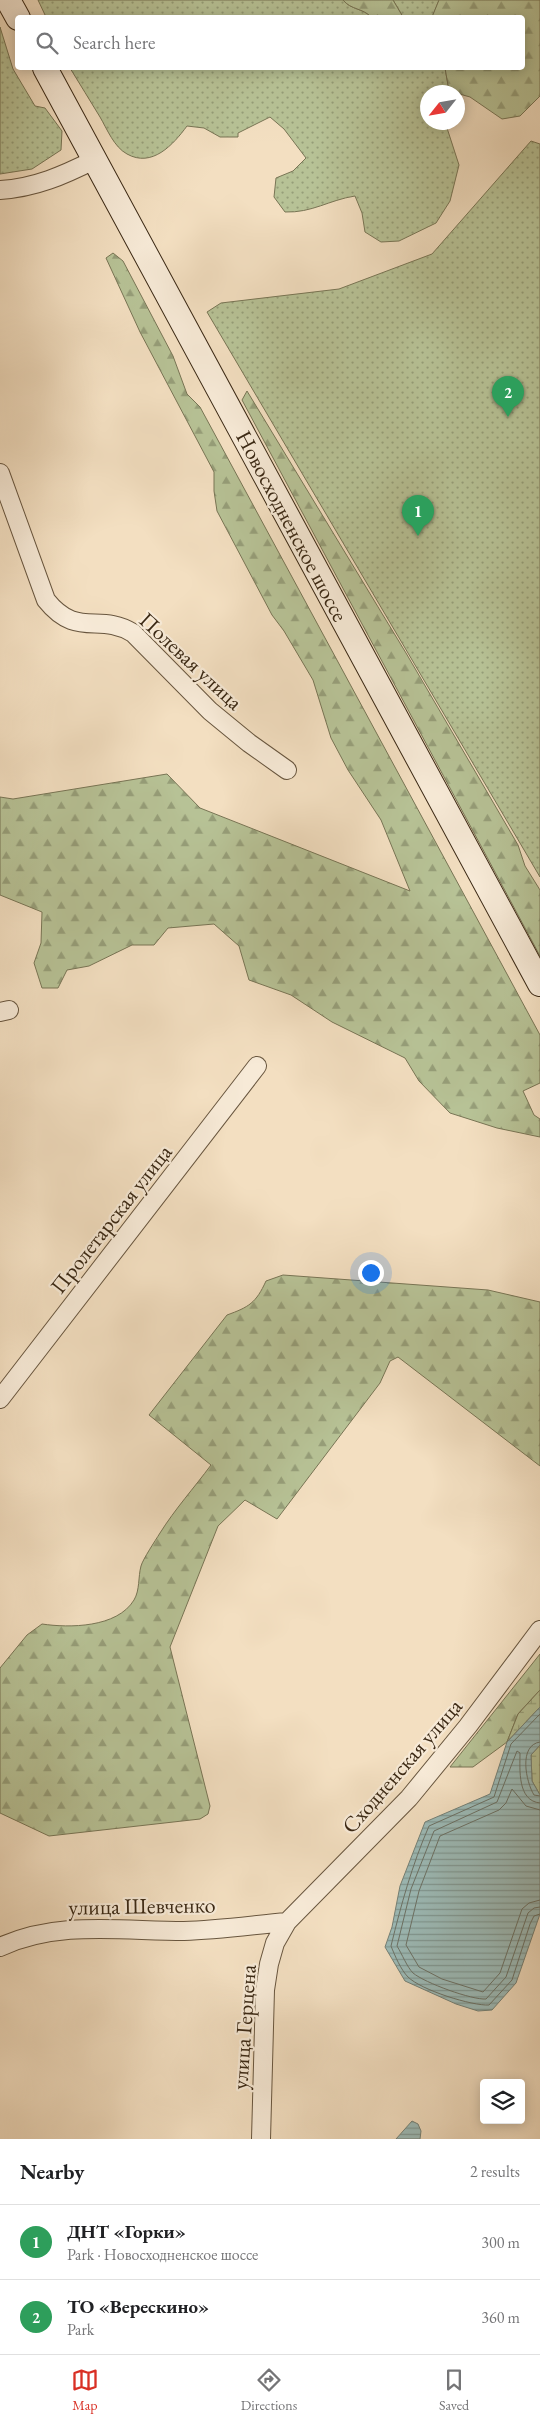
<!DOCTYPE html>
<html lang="en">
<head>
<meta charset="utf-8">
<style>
  body { margin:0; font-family:"EB Garamond",serif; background:#f2f2f2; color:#202124 }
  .controls { position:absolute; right:15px; bottom:15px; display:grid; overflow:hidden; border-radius:5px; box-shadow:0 2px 12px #0003 }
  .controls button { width:45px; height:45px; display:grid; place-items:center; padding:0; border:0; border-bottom:1px solid #e0e0e0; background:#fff; color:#202124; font:25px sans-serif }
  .compass { position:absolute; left:420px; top:85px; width:45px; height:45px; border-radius:50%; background:#fff; box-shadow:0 2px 12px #0003; rotate:239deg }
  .you { position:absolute; left:370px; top:1272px; width:18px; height:18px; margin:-12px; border:4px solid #fff; border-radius:50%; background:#1a73e8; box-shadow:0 0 0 8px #1a73e833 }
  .badge { display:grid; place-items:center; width:32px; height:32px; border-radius:50%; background:#d93025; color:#fff; font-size:16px; font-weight:700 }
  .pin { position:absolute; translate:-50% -41px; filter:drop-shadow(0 1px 2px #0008) }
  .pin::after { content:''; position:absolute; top:26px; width:18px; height:15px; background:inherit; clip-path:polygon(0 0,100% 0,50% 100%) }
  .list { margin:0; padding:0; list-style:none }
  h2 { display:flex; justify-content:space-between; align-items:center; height:65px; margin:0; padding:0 20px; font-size:21px }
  h2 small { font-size:16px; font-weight:400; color:#757577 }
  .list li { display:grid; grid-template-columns:32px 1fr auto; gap:15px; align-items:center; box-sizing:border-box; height:75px; padding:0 20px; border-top:1px solid #e0e0e0 }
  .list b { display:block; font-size:19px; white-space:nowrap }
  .list p { margin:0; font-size:16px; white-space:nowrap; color:#757577 }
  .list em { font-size:16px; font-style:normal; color:#757577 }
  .icon { flex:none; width:28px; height:28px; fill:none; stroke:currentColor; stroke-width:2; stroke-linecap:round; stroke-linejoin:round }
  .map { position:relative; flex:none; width:540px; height:2139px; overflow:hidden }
  .search { position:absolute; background:#fff; box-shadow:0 2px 12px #0003; left:15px; right:15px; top:15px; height:55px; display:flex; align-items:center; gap:12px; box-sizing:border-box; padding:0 18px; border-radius:5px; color:#757577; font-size:19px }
  .sheet { height:215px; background:#fff }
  nav { display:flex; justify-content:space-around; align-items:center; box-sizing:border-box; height:70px; border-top:1px solid #e0e0e0; background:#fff; font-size:14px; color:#757577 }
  nav a { display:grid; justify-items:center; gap:2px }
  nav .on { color:#d93025 }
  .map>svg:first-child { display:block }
  .grass { fill:url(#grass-dots); stroke:#787555 }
  .forest { fill:url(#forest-firs); stroke:#787555 }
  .wetland { fill:url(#wetland-marsh); stroke:#787555 }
  .water { fill:url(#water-rules); stroke:#758177 }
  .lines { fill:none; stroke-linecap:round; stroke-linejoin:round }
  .shore { stroke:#6c7266; stroke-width:1 }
  .minor-casing { stroke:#68563f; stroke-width:20 }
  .secondary-casing { stroke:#3a2814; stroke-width:26 }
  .minor { stroke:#f7ead7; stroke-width:18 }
  .secondary { stroke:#f7ead7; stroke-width:24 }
  .labels { text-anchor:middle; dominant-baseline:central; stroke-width:4.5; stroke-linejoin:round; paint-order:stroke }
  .street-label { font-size:22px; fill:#3a2814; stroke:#f7ead7 }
</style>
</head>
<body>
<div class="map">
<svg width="540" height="2139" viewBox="0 0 540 2139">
  <defs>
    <pattern id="grass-dots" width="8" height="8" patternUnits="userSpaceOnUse" patternTransform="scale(1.25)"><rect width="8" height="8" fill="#b7c296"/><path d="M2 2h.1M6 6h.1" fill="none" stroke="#969e79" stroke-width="1.8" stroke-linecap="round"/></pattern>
    <pattern id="forest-firs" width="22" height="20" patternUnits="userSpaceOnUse" patternTransform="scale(1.25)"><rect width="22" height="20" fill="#b7c296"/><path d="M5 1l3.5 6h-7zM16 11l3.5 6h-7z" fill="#969e79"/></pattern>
    <pattern id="wetland-marsh" width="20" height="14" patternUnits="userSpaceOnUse" patternTransform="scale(1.25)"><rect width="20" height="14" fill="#b7c296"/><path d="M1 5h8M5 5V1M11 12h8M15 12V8" fill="none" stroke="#969e79"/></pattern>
    <pattern id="water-rules" width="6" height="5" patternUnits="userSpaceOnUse" patternTransform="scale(1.25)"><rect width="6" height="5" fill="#9dbcb9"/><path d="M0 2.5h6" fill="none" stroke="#819995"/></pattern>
  </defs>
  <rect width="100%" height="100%" fill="#f3dfc1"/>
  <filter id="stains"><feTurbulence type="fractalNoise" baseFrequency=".004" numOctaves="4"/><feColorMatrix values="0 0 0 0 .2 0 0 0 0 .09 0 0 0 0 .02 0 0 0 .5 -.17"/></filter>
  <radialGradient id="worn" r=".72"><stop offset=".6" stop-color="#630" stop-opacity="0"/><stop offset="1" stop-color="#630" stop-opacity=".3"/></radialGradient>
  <path class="grass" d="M38,0H343C351,10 363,8 371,17H46Z
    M393,0H439L432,18L403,17Z
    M0,27L13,69L35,106L45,108L62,131L61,150L32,169L0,174Z
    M70,68H445L449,90L456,92H428V122L450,123L447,128L459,165L450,201L436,223L399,241L381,242L365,232L362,213L355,196C329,200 312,213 285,212L274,197L276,178L293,171L306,158L284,129L270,117L238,133V137H220L204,128L187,126C173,145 152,168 127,154C114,147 107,129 100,117C90,101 80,84 70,68Z
    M531,141L540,144V877L207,312L221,303L339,289L432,254Z"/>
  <path class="forest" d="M343,0H393L403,17H371C363,8 351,10 343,0Z
    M439,0H540V96L520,116L502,119L470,97L449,91L445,68H522V18L432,17Z
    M113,253L123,261L173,356L187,394L200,407L540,1035V1083L523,1091L534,1115L540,1119V1137L497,1128L450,1113L419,1081L405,1058L332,1022L291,995L249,980L239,946L214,924L168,928L154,945H132L89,966L67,970L58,988H42L34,963L41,943L42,912L0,895V797L13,799L167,774L200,808L410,891L381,820L348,770L331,738L313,680L284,631L272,615L217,511L214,491V472L140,332L106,258Z
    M247,391L406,653L518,845L525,866L540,890V956L242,400Z
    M283,1275L488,1290L540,1302V1466L398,1357L390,1361L380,1383L277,1519L245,1500L218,1526L170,1647L210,1806L208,1814L200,1819L49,1836L0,1813V1668L27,1635L42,1624C69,1628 117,1628 134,1600C140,1590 138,1577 141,1566C143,1559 155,1541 160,1533C175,1509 194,1488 211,1465L149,1415L227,1315C249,1307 256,1303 266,1281Z
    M540,1654V1690L518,1714L507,1742L473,1767H450Z"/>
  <path class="wetland" d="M540,1690V1707L507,1742L518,1714Z
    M540,1745V1795L532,1781L531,1755Z"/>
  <path class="water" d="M540,1707V1745L531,1755L532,1781L540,1795V1914L516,1983L492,2010L478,2011L456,2004L405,1981L385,1947L392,1927L400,1886L425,1822L490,1794L507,1742Z
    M412,2121L418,2124L421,2131L420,2139H396Z"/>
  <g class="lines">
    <path class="shore" d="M540,1714L511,1744L494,1797L429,1826C412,1865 401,1905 391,1946C395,1956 401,1970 408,1977C421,1990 472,2006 489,2005L512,1980L530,1924L534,1916L540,1914
      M540,1742C518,1745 526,1782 534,1795L540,1796
      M540,1803C517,1801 520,1769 520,1753L517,1751L497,1802L434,1831L411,1889L397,1946C402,1954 407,1967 413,1973C425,1983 472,2000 486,1999L506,1977L528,1913L534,1908L540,1907
      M540,1810L526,1806L512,1789L506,1803L499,1810L440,1836L419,1891L406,1945L419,1967L442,1979L483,1992L500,1973L522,1909L529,1903L540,1900"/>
    <defs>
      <path id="minor" d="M0,190C35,188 64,175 94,160
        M0,473L46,600C77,639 99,612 133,633L210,711L249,743L287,770
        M0,1012L9,1010
        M0,1399L257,1066
        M0,1947C58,1920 122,1931 184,1931C218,1930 253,1925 287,1922
        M261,2139L265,1990L269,1964L275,1943L287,1922L409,1798L468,1726L540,1630"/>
      <path id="secondary" d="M8,0L18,18
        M45,68L540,984"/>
    </defs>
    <use href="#minor" class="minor-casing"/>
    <use href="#secondary" class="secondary-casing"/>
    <use href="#minor" class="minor"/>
    <use href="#secondary" class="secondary"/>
  </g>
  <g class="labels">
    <g class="street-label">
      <text transform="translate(292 526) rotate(62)">Новосходненское шоссе</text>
      <text transform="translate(191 661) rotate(43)">Полевая улица</text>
      <text transform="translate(111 1219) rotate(-52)">Пролетарская улица</text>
      <text transform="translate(402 1766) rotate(-49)">Сходненская улица</text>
      <text transform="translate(142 1906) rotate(-1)">улица Шевченко</text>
      <text transform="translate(244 2027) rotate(-86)">улица Герцена</text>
    </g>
  </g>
  <rect width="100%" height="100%" filter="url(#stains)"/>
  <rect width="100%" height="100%" fill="url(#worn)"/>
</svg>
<div class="controls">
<button><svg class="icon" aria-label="layers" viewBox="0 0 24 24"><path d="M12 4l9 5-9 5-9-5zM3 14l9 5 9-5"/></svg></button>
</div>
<svg class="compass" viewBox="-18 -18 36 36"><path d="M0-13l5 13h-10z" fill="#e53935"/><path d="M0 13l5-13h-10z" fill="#757577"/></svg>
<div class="you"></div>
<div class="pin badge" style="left:418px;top:536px;background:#2e9e5b">1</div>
<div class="pin badge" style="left:508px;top:417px;background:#2e9e5b">2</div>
<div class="search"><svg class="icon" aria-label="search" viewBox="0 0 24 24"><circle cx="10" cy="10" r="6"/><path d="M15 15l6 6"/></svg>Search here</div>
</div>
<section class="sheet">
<h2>Nearby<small>2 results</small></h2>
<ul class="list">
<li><span class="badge" style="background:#2e9e5b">1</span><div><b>ДНТ «Горки»</b><p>Park · Новосходненское шоссе</p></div><em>300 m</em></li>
<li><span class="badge" style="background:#2e9e5b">2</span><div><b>ТО «Верескино»</b><p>Park</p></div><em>360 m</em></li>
</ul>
</section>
<nav>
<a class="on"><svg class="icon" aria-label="map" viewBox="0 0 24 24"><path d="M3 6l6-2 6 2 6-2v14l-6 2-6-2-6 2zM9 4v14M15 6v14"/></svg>Map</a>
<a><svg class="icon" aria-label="directions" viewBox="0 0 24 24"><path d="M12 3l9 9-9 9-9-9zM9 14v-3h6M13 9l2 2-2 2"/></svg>Directions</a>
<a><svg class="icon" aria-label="saved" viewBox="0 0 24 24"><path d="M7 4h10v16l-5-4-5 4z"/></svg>Saved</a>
</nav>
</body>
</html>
